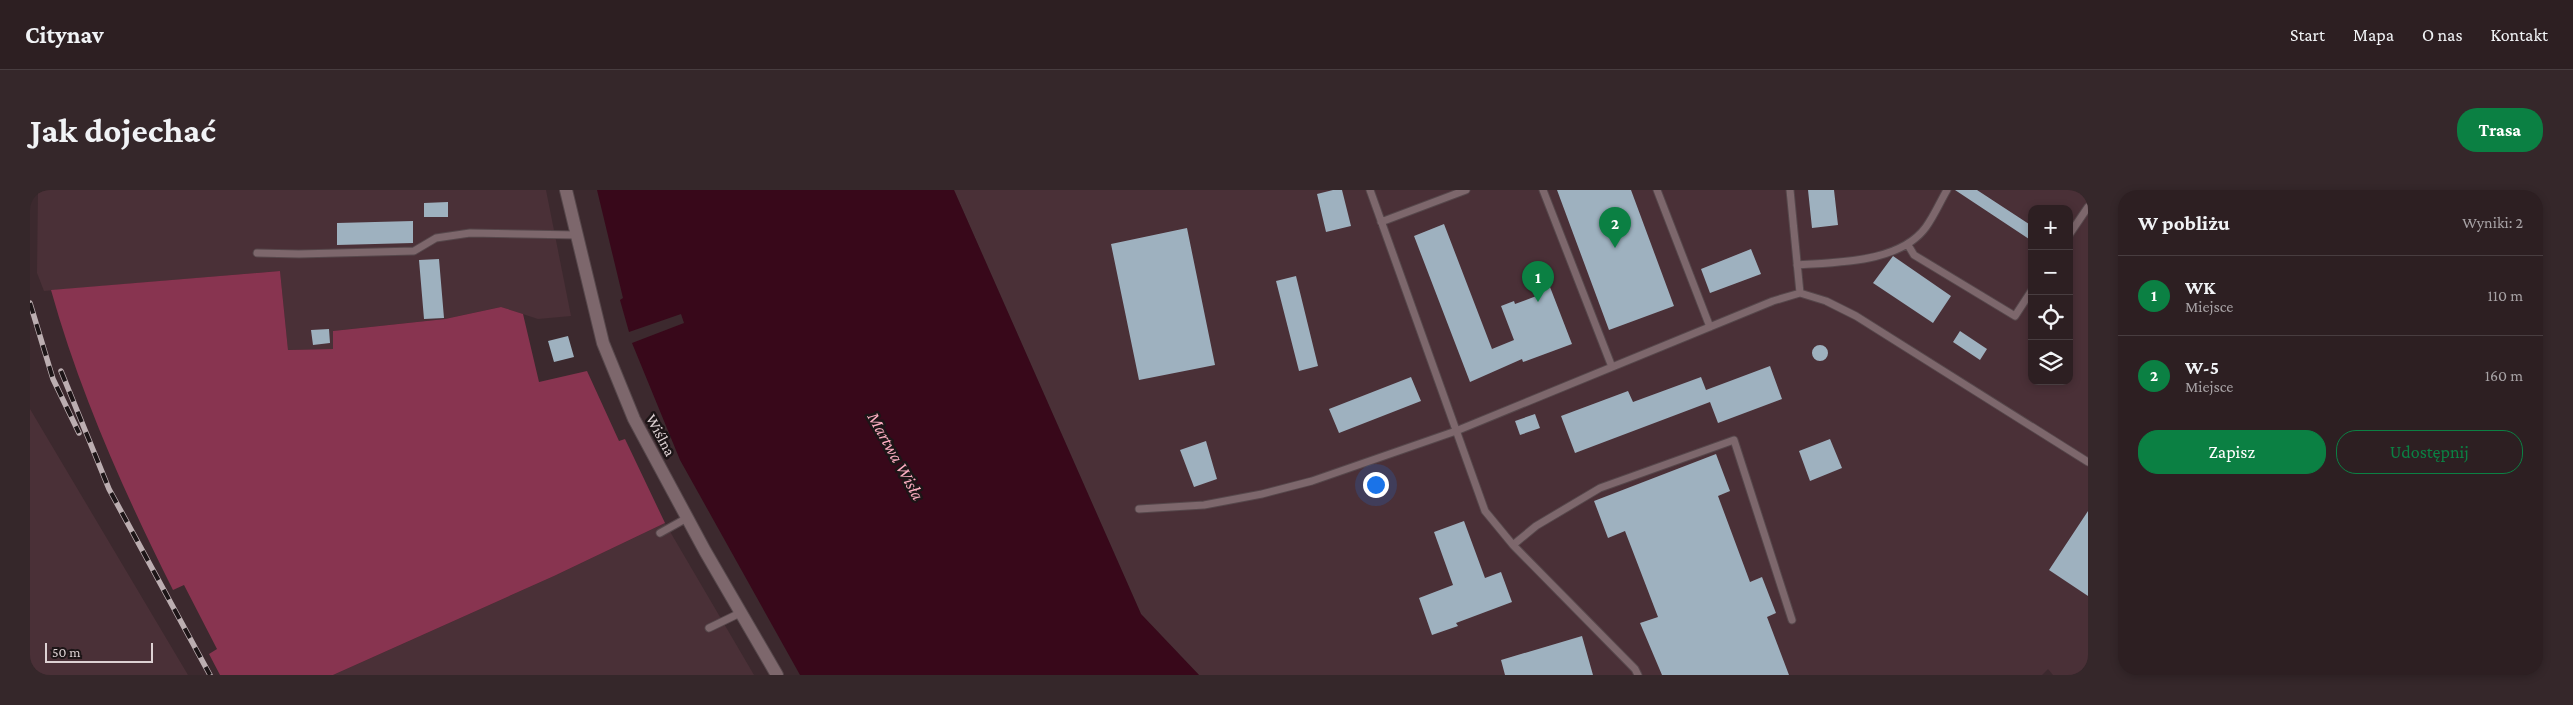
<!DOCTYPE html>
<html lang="pl">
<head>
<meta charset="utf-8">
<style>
  body { margin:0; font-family:"Crimson Pro",serif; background:#35272a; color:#f1f3f6 }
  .controls { position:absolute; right:15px; top:15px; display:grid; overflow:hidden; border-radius:10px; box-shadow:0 2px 8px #0003 }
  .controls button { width:45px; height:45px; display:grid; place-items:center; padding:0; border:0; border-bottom:1px solid #483d40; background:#2d1f22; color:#f1f3f6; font:25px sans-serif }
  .scale { position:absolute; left:15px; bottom:12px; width:108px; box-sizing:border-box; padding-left:5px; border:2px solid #ddd1d3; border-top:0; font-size:14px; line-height:18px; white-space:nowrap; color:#ddd1d3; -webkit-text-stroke:4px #1d1517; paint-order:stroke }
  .you { position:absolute; left:1345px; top:294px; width:18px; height:18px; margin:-12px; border:4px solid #fff; border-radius:50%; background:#1a73e8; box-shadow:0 0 0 8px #1a73e833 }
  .badge { display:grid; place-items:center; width:32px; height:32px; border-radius:50%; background:#0b8043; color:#fff; font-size:16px; font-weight:700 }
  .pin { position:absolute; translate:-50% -41px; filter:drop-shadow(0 1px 2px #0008) }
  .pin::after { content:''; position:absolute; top:26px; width:18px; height:15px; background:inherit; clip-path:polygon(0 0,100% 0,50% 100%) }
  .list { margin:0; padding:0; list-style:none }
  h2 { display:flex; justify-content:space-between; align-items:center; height:65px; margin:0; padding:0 20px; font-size:21px }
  h2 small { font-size:16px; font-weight:400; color:#a7a2a5 }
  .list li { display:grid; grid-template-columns:32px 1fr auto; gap:15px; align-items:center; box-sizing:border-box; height:80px; padding:0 20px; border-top:1px solid #483d40 }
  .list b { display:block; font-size:19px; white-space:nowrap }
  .list p { margin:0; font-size:16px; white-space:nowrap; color:#a7a2a5 }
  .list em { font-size:16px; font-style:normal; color:#a7a2a5 }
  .actions { display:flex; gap:10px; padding:15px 20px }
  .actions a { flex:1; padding:11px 0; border:1px solid #0b8043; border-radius:20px; text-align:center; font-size:18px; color:#0b8043 }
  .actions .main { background:#0b8043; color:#fff }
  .icon { flex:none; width:28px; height:28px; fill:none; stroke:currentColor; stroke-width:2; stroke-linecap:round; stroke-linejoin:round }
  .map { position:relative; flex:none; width:2058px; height:485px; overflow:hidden; border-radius:20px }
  header { display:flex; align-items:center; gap:30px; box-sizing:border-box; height:70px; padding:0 25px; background:#2d1f22; border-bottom:1px solid #483d40 }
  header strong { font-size:24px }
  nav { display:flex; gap:28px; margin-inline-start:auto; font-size:18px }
  .intro { display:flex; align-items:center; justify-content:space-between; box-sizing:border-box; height:120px; padding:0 30px }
  h1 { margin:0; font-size:35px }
  .button { padding:12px 22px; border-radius:20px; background:#0b8043; color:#fff; font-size:18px; font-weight:700 }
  main { display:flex; gap:30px; padding:0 30px }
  aside { flex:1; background:#2d1f22; border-radius:20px; box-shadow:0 2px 8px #0003 }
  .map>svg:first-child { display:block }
  .built { fill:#4a3037; fill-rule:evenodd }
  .green { fill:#883450 }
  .water { fill:#38081a }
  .building { fill:#9eb1bf }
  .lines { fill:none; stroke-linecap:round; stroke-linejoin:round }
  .service-casing { stroke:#56474b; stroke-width:9 }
  .minor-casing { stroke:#56474b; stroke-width:14 }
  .service { stroke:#7d676c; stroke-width:7 }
  .minor { stroke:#7d676c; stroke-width:12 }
  .rail-casing { stroke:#bcaeb1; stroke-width:5.5 }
  .rail { stroke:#1d1517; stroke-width:4; stroke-dasharray:11; stroke-linecap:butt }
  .labels { text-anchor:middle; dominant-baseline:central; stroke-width:5; stroke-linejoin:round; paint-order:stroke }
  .street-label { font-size:16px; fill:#ddd1d3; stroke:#1d1517 }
  .water-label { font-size:18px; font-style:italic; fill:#fcaec2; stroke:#1d1517 }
</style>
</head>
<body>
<header>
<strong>Citynav</strong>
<nav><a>Start</a><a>Mapa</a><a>O nas</a><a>Kontakt</a></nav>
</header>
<div class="intro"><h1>Jak dojechać</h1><a class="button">Trasa</a></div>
<main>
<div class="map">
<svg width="2058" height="485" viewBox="0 0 2058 485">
  <rect width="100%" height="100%" fill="#3c292e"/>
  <path class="built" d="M8,0H516L541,126L508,129L471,117L415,129L303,141V159L258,160L250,81L14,101L7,83Z
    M924,0H2058V485H2023L2018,479L2012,485H1169L1111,424ZM2002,19H2039V191H2002Z
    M0,219L158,485H0Z
    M635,333L724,485H303L524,386Z"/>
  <path class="green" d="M250,81L258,160L303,159V141L415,129L471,117L493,124L509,192L557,181L589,251L595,249L635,333L524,386L303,485H190L179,464L187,459L154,395L143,400C95,304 50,204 21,100Z"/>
  <path class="water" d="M567,0H924L1111,424L1169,485H770L650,270L602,153L654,133L651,124L599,142L590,110L593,108Z"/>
  <path class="building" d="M1303,0H1312L1321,36L1296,42L1287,4Z
    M1527,0H1601L1644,116L1579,140Z
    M1778,0H1804L1808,35L1782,38Z
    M1925,0H1947L2002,36V51Z
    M418,12V27H394V13Z
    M383,31V53L307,55V33Z
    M1414,34L1462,159L1484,150L1471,116L1484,111L1485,114L1509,105L1508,102L1520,97L1542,154L1493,172L1492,169L1440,192L1384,46Z
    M1157,38L1185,175L1109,190L1081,54Z
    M1721,59L1731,84L1680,103L1671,79Z
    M1863,66L1921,106L1903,133L1843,93Z
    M409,69L414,128L394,129L389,70Z
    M1266,86L1288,176L1269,181L1246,91Z
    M299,139L300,153L283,155L281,140Z
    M1930,141L1957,159L1950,170L1923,152Z
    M538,146L544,167L524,172L518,151Z
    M1782 163a8 8 0 1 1 16 0a8 8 0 1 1-16 0Z
    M1740,176L1752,209L1688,233L1680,212L1545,263L1531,226L1598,201L1603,212L1671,187L1676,200Z
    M1381,187L1391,211L1309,243L1299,219Z
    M1505,224L1510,238L1490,245L1485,231Z
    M1800,249L1812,278L1780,291L1769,261Z
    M1176,251L1187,289L1164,297L1150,260Z
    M1686,264L1700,301L1688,306L1720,392L1732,387L1746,423L1737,427L1759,485H1632L1610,433L1628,427L1595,341L1578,348L1564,311Z
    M2058,321V406L2019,380Z
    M1434,331L1455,388L1471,382L1482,412L1426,433L1428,436L1402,445L1389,408L1423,395L1404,342Z
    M1552,446L1563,485H1475L1471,470Z"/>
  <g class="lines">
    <defs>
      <path id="service" d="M1340,0L1455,321L1483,355L1605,479L1608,485
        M1513,0L1582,177
        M1627,0L1680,137
        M1760,0L1770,103
        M1351,32L1436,0
        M2039,45L2058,17
        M1878,55L1884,65L1985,126L2002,100
        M227,63L269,64L384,61L406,48L440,43L547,45
        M1767,75C1807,72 1870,73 1896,37C1904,26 1910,12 1917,0
        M1109,319L1174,315L1232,304L1282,291L1426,241L1743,111L1770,103L1796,111L1826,126L2058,272
        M630,343L657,328
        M1483,355L1506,336L1570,298L1704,250L1762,430
        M679,438L710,423"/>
      <path id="minor" d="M536,0L573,153L604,229L675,361L747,485"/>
    </defs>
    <use href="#service" class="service-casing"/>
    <use href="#minor" class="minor-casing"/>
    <use href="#service" class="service"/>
    <use href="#minor" class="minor"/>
    <defs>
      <path id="rail" d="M0,113L23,189L49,243
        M31,181L79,299L180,485"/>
    </defs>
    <use href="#rail" class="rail-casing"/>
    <use href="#rail" class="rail"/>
  </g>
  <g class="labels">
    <g class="street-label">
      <text transform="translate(631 245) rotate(62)">Wiślna</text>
    </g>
    <g class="water-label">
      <text transform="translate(866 266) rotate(61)">Martwa Wisła</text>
    </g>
  </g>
</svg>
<div class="controls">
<button>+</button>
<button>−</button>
<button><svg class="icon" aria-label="locate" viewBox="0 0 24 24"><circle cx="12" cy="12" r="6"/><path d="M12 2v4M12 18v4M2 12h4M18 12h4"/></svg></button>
<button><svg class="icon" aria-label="layers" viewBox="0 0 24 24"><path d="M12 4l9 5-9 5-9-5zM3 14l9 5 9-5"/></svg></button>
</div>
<div class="scale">50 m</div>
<div class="you"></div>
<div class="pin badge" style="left:1508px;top:112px">1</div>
<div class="pin badge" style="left:1585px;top:58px">2</div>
</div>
<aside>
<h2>W pobliżu<small>Wyniki: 2</small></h2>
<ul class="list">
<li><span class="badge">1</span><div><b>WK</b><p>Miejsce</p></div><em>110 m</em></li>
<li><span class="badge">2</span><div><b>W-5</b><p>Miejsce</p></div><em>160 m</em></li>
</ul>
<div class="actions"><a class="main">Zapisz</a><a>Udostępnij</a></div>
</aside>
</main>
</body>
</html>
